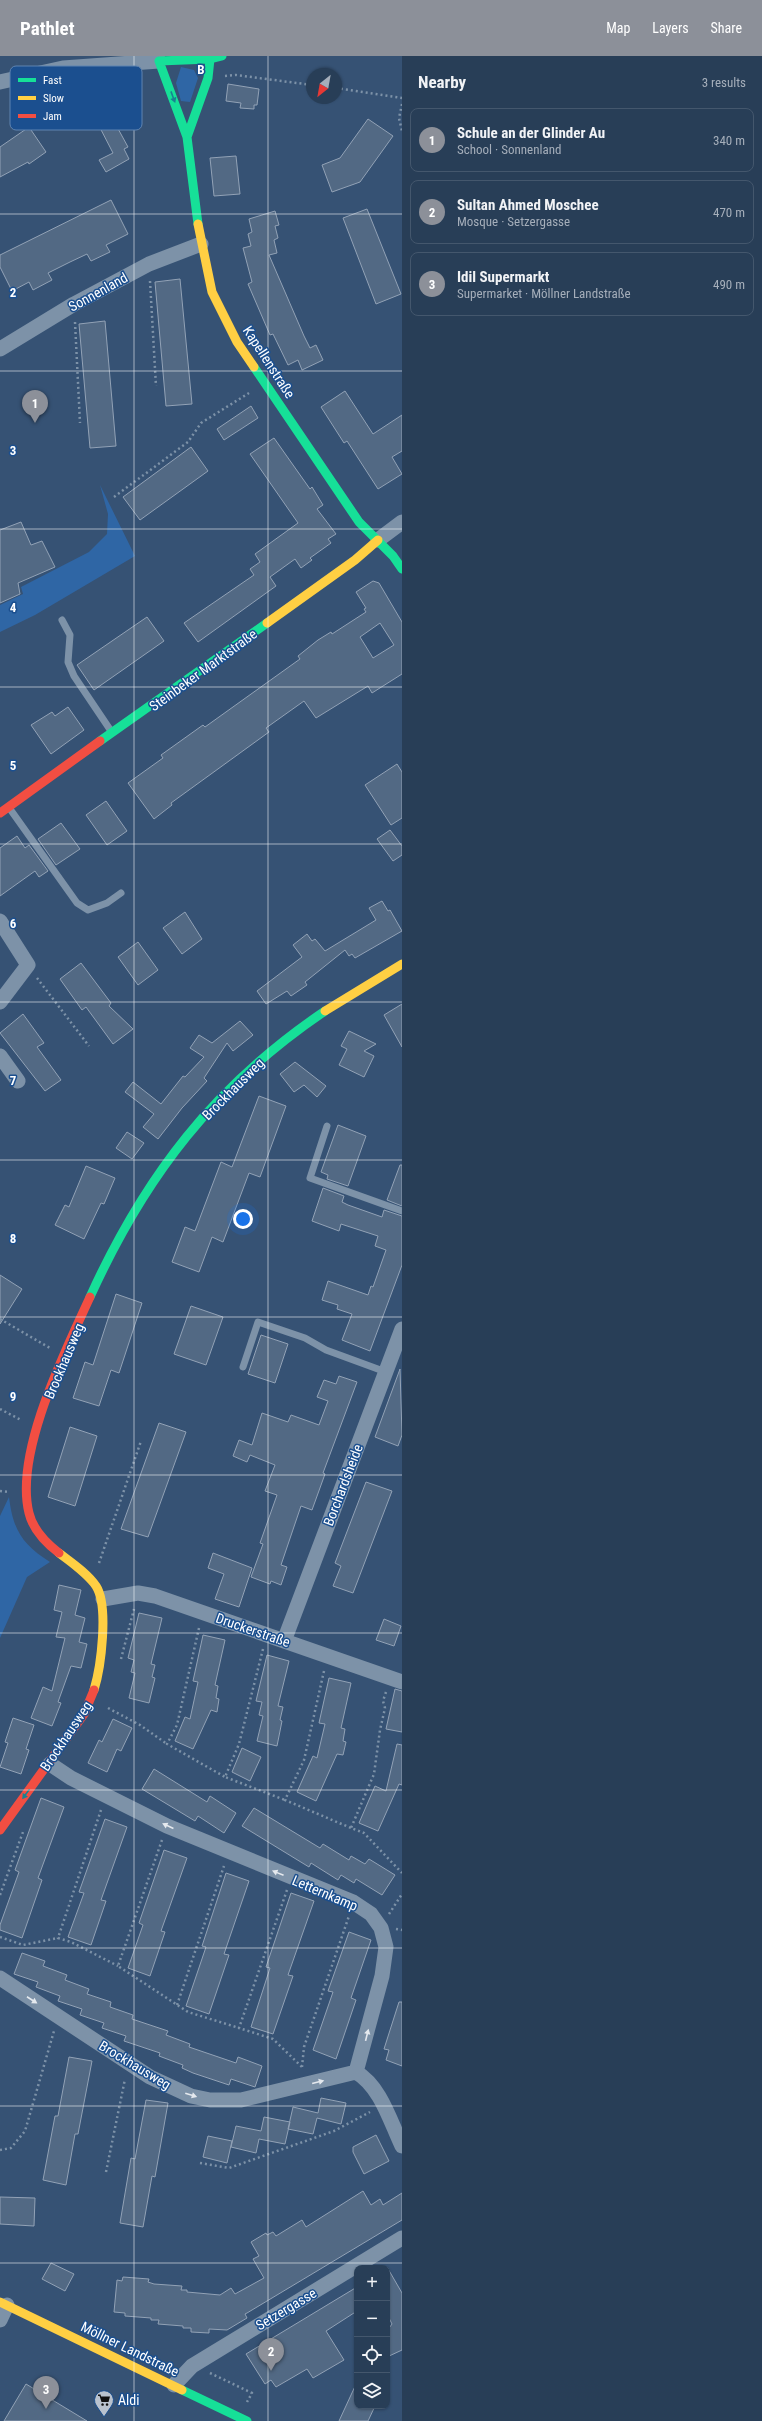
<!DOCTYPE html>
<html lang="en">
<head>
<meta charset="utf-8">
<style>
  body { margin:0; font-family:"Roboto Condensed",sans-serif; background:#344961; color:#f1f3f6 }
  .controls { position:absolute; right:12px; bottom:12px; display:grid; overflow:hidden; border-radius:8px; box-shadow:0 1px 3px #0004 }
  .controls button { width:36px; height:36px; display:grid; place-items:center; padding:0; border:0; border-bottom:1px solid #44576d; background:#283e57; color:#f1f3f6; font:20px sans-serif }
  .compass { position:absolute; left:306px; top:12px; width:36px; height:36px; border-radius:50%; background:#283e57; box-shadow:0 1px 3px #0004; rotate:211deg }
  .you { position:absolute; left:243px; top:1163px; width:14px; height:14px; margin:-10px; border:3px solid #fff; border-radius:50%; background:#1a73e8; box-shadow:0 0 0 6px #1a73e833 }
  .badge { display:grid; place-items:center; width:26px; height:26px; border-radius:50%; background:#8c9099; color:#fff; font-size:13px; font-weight:700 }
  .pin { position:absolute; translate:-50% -33px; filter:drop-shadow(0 1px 2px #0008) }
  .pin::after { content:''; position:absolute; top:21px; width:14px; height:12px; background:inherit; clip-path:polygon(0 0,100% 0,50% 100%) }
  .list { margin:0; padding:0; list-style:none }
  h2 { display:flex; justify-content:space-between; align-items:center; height:52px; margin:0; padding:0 16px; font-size:17px }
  h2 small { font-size:13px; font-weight:400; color:#a5aeba }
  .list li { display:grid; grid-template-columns:26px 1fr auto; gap:12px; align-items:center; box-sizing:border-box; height:64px; margin:0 8px 8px; padding:0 8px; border:1px solid #44576d; border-radius:8px }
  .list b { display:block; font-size:15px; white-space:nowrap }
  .list p { margin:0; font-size:13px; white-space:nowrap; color:#a5aeba }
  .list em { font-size:13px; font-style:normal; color:#a5aeba }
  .icon { flex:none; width:22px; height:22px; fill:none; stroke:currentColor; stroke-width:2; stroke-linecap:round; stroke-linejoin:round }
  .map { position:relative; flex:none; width:402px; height:2365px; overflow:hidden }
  header { display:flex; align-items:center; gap:24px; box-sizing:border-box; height:56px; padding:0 20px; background:#8c9099; color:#fff }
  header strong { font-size:19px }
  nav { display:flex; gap:22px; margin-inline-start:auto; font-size:14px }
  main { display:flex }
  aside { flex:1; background:#283e57 }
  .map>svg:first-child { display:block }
  .green { fill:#2f66a5 }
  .building { fill:#526984; stroke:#92a2b6; fill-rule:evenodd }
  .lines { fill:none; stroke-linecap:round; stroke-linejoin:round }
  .path { stroke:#7d92a8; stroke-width:2.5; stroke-dasharray:2 3; stroke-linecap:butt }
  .lane { stroke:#7d92a8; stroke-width:7 }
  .street { stroke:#7d92a8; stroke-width:15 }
  .fast { stroke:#16e098; stroke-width:9 }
  .slow { stroke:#ffcf43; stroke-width:9 }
  .jam { stroke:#f24e42; stroke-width:9 }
  .oneway { fill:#198292 }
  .oneway2 { fill:#e5e9ee }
  .grid { fill:none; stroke:#fff; stroke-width:1; stroke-opacity:0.55 }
  .labels { text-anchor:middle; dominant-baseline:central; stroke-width:3; stroke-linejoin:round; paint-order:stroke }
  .street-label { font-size:14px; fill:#fff; stroke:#1b4f8f }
  .poi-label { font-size:14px; fill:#fff; stroke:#1b4f8f; text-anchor:start }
  .key { fill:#1b4f8f; stroke:#5f84b1; stroke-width:1 }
  .key-label { font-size:11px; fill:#fff }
  .grid-label { font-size:13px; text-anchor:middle; font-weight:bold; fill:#fff; stroke:#1b4f8f; stroke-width:3; stroke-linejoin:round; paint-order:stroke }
</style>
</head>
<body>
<header>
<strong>Pathlet</strong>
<nav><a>Map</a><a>Layers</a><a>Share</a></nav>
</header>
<main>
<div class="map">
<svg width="402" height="2365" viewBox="0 0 402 2365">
  <rect width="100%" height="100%" fill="#365274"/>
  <path class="green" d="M181,11L194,14L198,22L190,46L181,45L176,27Z
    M100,429L135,500L35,559L0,576V549L23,538L21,531L89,496L107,478L108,458Z
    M9,1441C13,1474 22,1488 50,1506L27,1521L0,1582V1460Z"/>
  <path class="building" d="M228,28L259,33L257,49H254V53L240,52L241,47L226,45Z
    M89,30L94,41L108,34L118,54L110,58L128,91L124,93L129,103L106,116L99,104L113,97L96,64L89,68L76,39Z
    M368,63L393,80L360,126L332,136L322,109L340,102Z
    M29,71L46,96L29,108L28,106L0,121V91Z
    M236,100L240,138L214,140L210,102Z
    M111,144L128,178L106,189L110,196L91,205L87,198L70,206L48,217L52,224L33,234L29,226L12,235L0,211V199Z
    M367,153L401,238L376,248L343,162Z
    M275,155L279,169L275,170L278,182L274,184L277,197L269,199L304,280L310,292L316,289L323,304L302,314L298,304L288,309L273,278L270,279L248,228L252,226L243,192L251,190L248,178L252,176L249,163Z
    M180,223L192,348L166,350L155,226Z
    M105,265L116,390L90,392L79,268Z
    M345,335L373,378L402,359V395L392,401L402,418L378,433L347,385L344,387L321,351Z
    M251,350L258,362L224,384L217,373Z
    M274,382L310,433L312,431L323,449L317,453L336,478L328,483L331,487L310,502L312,504L301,512L295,503L270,521L276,530L198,586L184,567L254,519L250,513L260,506L255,498L298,467L250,398Z
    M191,391L208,415L140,464L123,441Z
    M21,466L31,489L42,485L55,511L18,527L20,538L0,547V474Z
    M373,525L379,527L402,566V618L372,637L368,630L316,662L304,645L266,672L269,676L171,747L172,749L154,763L128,727L163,702L161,699L203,669L205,671L300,603L298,600L318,584L331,576L332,578L366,556L364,553L366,552L356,536ZM380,567L394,589L373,602L360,581Z
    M147,561L164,585L94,634L77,609Z
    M68,651L84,674L51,698L31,669L52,656L55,660Z
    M397,708L402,716V762L391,769L365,729Z
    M106,745L127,775L107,789L86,759Z
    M61,767L80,793L56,809L38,783Z
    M390,774L402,790V799L393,805L377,783Z
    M17,780L25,792L29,789L48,815L39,821L35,815L0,840V792Z
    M382,845L388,855L390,854L402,875L355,902L352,898L349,900L345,894L305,926L307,929L291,940L287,935L266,948L257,935L302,901L293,889L307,878L312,885L315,883L325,895L376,864L369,852Z
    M185,856L202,883L182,898L163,872Z
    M138,886L158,914L138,929L118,901Z
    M81,907L111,947L109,950L133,973L113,988L86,951L82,954L60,923Z
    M402,948V991L384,959Z
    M23,958L44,987L37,991L61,1024L45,1035L0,977Z
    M240,965L253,979L233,995L227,987L204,1022L207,1025L182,1052L158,1083L143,1071L154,1058L125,1036L133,1026L161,1048L183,1020L185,1021L204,1001L190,992L199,979L212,987Z
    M349,975L376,988L364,995L374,1000L364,1021L339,1009L347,993L341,990Z
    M295,1006L326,1030L317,1041L304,1029L294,1036L280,1018Z
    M259,1040L286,1050L260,1121L249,1117L223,1186L212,1181L199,1216L172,1206L185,1171L195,1175L221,1106L232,1111Z
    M338,1069L366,1080L348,1130L327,1123L328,1119L321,1116Z
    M127,1076L144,1087L132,1103L116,1092Z
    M400,1109H402V1150L387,1144Z
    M86,1110L115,1122L104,1148L101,1147L84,1183L55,1169L65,1149L69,1151Z
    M323,1132L344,1140L342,1146L348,1149L382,1161L384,1154L402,1160V1209L370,1295L342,1284L352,1258L337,1253L338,1249L322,1244L328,1225L368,1239L371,1230L373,1231L386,1194L375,1190L378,1180L341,1168L339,1175L312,1165Z
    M0,1219L22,1233L0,1268Z
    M116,1238L142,1247L119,1317L111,1314L99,1350L73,1342L85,1306L93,1309Z
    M191,1250L223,1261L206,1309L174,1298Z
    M261,1279L288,1288L275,1327L248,1318Z
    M400,1313L402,1379L398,1390L375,1381Z
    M339,1320L357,1326L323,1417L325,1418L312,1454L301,1450L281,1509L287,1511L281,1529L271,1525L270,1528L251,1521L263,1488L260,1487L277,1439L265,1435L275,1409L250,1399L247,1406L233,1400L239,1384L252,1389L262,1357L288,1366L291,1359L319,1369L328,1345L317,1341L324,1324L336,1328Z
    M159,1367L186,1376L148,1481L121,1473Z
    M70,1371L97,1380L75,1450L48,1441Z
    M366,1426L392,1435L353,1537L333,1530L341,1510L335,1507Z
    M213,1497L252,1512L239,1551L215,1543L224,1518L208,1512Z
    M59,1529L81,1534L75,1559L85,1562L79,1586L87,1588L81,1612L71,1610L58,1646L61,1647L52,1670L31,1662L43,1631L52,1635L65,1582L56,1581L62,1556L54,1554Z
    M139,1557L162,1562L151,1608L155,1609L152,1621L155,1622L149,1647L129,1642L135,1617L131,1616L134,1604L128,1602Z
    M384,1563L401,1570L394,1590L376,1584Z
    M203,1579L225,1584L215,1629L218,1630L216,1642L219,1643L217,1656L211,1654L193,1693L175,1685L185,1661L190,1663L198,1626L193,1625Z
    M267,1599L289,1605L278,1650L283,1651L280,1664L282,1665L277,1690L257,1685L263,1660L259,1659L262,1646L256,1645Z
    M329,1622L351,1627L341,1672L345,1673L343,1685L346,1686L343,1699L337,1698L316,1745L297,1736L313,1700L317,1702L325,1668L319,1667Z
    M395,1633L402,1635V1676L386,1673Z
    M13,1662L34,1669L26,1693L29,1694L21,1718L0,1711L8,1687L5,1686Z
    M113,1663L132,1672L121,1695L117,1693L107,1716L88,1707L99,1684L102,1686Z
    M397,1688L402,1689V1729L399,1728L378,1775L359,1767L375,1730L386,1735Z
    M242,1692L261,1701L250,1725L232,1716Z
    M154,1713L207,1746L210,1740L236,1757L224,1777L198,1760L195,1765L142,1733Z
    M41,1742L64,1751L38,1822L42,1824L22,1882L0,1874V1869L19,1816L15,1814Z
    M254,1752L320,1792L323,1788L349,1804L351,1800L365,1808L369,1803L395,1819L382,1839L356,1823L354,1827L341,1819L338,1824L311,1807L309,1811L242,1770Z
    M105,1763L127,1771L101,1844L106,1845L91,1889L68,1881L84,1837L79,1836Z
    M164,1794L187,1802L161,1875L165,1876L150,1920L128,1912L143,1869L139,1867Z
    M226,1817L249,1825L224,1898L229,1899L209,1958L186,1950L206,1891L202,1890Z
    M291,1837L314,1845L288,1919L293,1920L273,1978L251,1971L270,1912L266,1911Z
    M349,1876L371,1884L351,1942L356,1944L336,2003L313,1994L333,1936L328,1935Z
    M22,1897L45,1905L43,1910L67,1919L65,1924L89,1933L87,1938L111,1946L110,1951L133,1959L132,1963L168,1975L166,1979L190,1988L189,1991L236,2007L238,2001L262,2010L255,2031L231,2023L229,2029L193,2017L182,2012L183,2009L159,2000L160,1997L124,1985L126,1980L102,1972L104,1967L80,1959L82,1953L58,1945L60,1940L36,1931L38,1926L14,1918Z
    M399,1946H402V2010L386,2004L389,1994L384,1993Z
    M69,2001L92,2005L78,2078H75L66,2129L43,2124L55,2060H58Z
    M321,2042L346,2047L341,2068L317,2062L313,2078L288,2073L293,2051L318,2057Z
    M146,2044L168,2047L155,2121L152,2120L143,2171L120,2167L131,2102L135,2103Z
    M264,2061L290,2066L285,2088L259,2083L256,2097L231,2091L236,2070L261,2075Z
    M376,2079L389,2105L364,2118L353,2096V2091Z
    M208,2080L232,2085L227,2107L203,2101Z
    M363,2135L371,2149L380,2143L383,2149L402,2137V2164L247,2257L245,2258L247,2262L227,2274L209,2273V2277L191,2276V2272H183V2270L158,2268L159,2264H151V2262L125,2260V2257L114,2256L117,2224L122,2225L123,2221L149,2223L148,2226L154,2228L182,2230L181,2234H187V2236L220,2239L231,2232L235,2238L264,2222L253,2203L259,2200L251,2186L266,2177L267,2179L273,2176L276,2180L302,2164L306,2171Z
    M0,2141L35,2142L34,2170L0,2168Z
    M51,2207L74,2218L65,2235L42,2223Z
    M387,2211L402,2237V2294L387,2301V2275L392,2268L387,2258Z
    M357,2231V2255L326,2275L344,2304L313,2322L307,2313L276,2331L271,2324L265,2328L246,2298Z
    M357,2326V2350H375L368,2365H339Z
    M26,2328L87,2365H4Z"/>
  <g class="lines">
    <path class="path" d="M225,20L236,19L312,29
      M336,32L402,42
      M402,48L399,62L402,75
      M150,225L156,330
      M75,266L80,367
      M114,441L188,386L201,367L249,337
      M37,922L89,990
      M0,1263L50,1292
      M0,1353L21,1364
      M0,1435L9,1436
      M99,1507L141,1385
      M199,1572L177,1669L167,1688L225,1721
      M263,1593L239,1688L225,1721L285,1744
      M121,1603L134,1553
      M324,1615L304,1704L285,1744L351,1772
      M386,1636L383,1645L385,1652L380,1674L374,1718L351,1772L364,1777L402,1817
      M108,1652L140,1669L167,1688
      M101,1754L58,1882L71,1886L118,1910
      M162,1784L118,1910L188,1956L239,1972
      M287,1834L239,1972L273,1983L302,2011
      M0,1839L23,1776
      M389,1858L402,1838
      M396,1873L402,1874
      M0,1881L23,1889L58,1882
      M177,1949L224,1810
      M302,2011L304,1991L349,1860
      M0,2094L11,2092L25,2075L54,1975
      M200,2107L229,2112L334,2075L370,2056
      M106,2116L125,2023
      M210,2317L252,2337L247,2346"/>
    <path class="lane" d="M62,564L70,579L68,606L74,620L111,675
      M10,753L77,847L88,854L107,847L121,837
      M327,1070L310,1122L402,1155
      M243,1311L258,1266L305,1282L326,1294L386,1316"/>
    <path class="street" d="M0,26L63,12L159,5
      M0,293L74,248L149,208L201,188
      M378,484L402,466
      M0,865L28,909L0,946
      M0,1000L18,1025
      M103,1543L138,1537L155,1540L402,1626
      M284,1585L402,1273
      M50,1708L71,1722L167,1770L353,1846L371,1858L381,1872L386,1891L382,1920L356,2016
      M0,1922L150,2021L191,2040L210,2044H241L356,2016
      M356,2016C381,2031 390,2065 402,2090
      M0,2264L7,2249
      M174,2329L192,2310L402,2182"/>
    <path class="fast" d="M187,81L208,22L210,3
      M198,168L187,81L159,5L210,3L222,0
      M254,311L359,466L393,500L402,513
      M100,685L267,567
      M90,1241C145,1120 214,1030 325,955
      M182,2334L247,2365"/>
    <path class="slow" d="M198,168L212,236L237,286L254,311
      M267,567L355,504L378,484
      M325,955L402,908
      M59,1497C72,1507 87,1517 96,1530C109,1550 101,1611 94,1634
      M0,2246L182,2334"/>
    <path class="jam" d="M0,757L100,685
      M59,1497C46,1487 33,1474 29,1457C14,1397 65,1296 90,1241
      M0,1774L84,1658L94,1634"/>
  </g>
  <defs><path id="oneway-solid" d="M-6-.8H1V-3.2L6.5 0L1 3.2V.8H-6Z"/></defs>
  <g class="oneway">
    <use href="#oneway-solid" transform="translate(173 41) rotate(70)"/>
    <use href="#oneway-solid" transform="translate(26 1738) rotate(126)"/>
  </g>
  <g class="oneway2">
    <use href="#oneway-solid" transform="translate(168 1770) rotate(-155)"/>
    <use href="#oneway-solid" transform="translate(278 1817) rotate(-158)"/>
    <use href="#oneway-solid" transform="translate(32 1944) rotate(33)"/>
    <use href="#oneway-solid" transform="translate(367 1979) rotate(-76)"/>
    <use href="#oneway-solid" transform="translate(318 2026) rotate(-14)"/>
    <use href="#oneway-solid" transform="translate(191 2039) rotate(17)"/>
  </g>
  <path class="grid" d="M134,0V2365M268,0V2365M0,158H402M0,315H402M0,473H402M0,631H402M0,788H402M0,946H402M0,1104H402M0,1261H402M0,1419H402M0,1577H402M0,1734H402M0,1892H402M0,2050H402M0,2207H402"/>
  <defs>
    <symbol id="supermarket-pin" viewBox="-11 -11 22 30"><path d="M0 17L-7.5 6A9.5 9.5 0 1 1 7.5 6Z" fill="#b9c2ce" stroke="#1b4f8f"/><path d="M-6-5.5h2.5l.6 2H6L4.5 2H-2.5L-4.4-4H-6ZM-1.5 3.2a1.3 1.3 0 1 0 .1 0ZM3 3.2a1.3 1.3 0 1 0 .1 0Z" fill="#111"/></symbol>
  </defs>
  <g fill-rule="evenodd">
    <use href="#supermarket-pin" x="93" y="2333" width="22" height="30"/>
  </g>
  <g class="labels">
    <g class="street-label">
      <text transform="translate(98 236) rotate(-29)">Sonnenland</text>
      <text transform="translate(269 306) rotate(57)">Kapellenstraße</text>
      <text transform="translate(203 614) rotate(-36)">Steinbeker Marktstraße</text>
      <text transform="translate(233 1033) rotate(-45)">Brockhausweg</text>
      <text transform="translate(64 1305) rotate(-67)">Brockhausweg</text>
      <text transform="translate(343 1429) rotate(-69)">Borchardsheide</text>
      <text transform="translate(253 1574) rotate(19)">Druckerstraße</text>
      <text transform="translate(66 1680) rotate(-56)">Brockhausweg</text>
      <text transform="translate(325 1837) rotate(23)">Letternkamp</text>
      <text transform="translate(135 2009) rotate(31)">Brockhausweg</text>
      <text transform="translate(286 2253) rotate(-31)">Setzergasse</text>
      <text transform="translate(130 2293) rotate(26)">Möllner Landstraße</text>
    </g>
    <g class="poi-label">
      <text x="118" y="2344">Aldi</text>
    </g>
  </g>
  <rect x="10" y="10" width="132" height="64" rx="6" class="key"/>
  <rect x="18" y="22" width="18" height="4" fill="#16e098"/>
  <rect x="18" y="40" width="18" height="4" fill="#ffcf43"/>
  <rect x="18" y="58" width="18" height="4" fill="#f24e42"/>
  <g class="key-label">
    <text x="43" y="28">Fast</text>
    <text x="43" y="46">Slow</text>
    <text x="43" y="64">Jam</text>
  </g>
  <g class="grid-label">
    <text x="201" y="18">B</text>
    <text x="13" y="241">2</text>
    <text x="13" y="399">3</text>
    <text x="13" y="556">4</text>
    <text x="13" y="714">5</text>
    <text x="13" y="872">6</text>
    <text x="13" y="1029">7</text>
    <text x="13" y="1187">8</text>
    <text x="13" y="1345">9</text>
  </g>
</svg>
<div class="controls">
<button>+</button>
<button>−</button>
<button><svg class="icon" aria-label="locate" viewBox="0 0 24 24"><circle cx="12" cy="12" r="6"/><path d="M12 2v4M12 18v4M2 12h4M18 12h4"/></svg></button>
<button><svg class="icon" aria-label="layers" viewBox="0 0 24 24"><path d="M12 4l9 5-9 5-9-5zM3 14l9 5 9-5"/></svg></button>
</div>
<svg class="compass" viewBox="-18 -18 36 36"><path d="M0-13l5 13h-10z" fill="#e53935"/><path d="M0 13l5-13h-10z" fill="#a5aeba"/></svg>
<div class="you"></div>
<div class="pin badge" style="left:35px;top:367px">1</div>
<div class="pin badge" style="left:271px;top:2315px">2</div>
<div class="pin badge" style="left:46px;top:2353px">3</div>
</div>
<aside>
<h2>Nearby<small>3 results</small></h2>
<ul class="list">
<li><span class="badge">1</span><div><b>Schule an der Glinder Au</b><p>School · Sonnenland</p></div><em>340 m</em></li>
<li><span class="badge">2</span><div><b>Sultan Ahmed Moschee</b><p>Mosque · Setzergasse</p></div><em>470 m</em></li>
<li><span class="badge">3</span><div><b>Idil Supermarkt</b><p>Supermarket · Möllner Landstraße</p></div><em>490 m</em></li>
</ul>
</aside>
</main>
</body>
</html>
